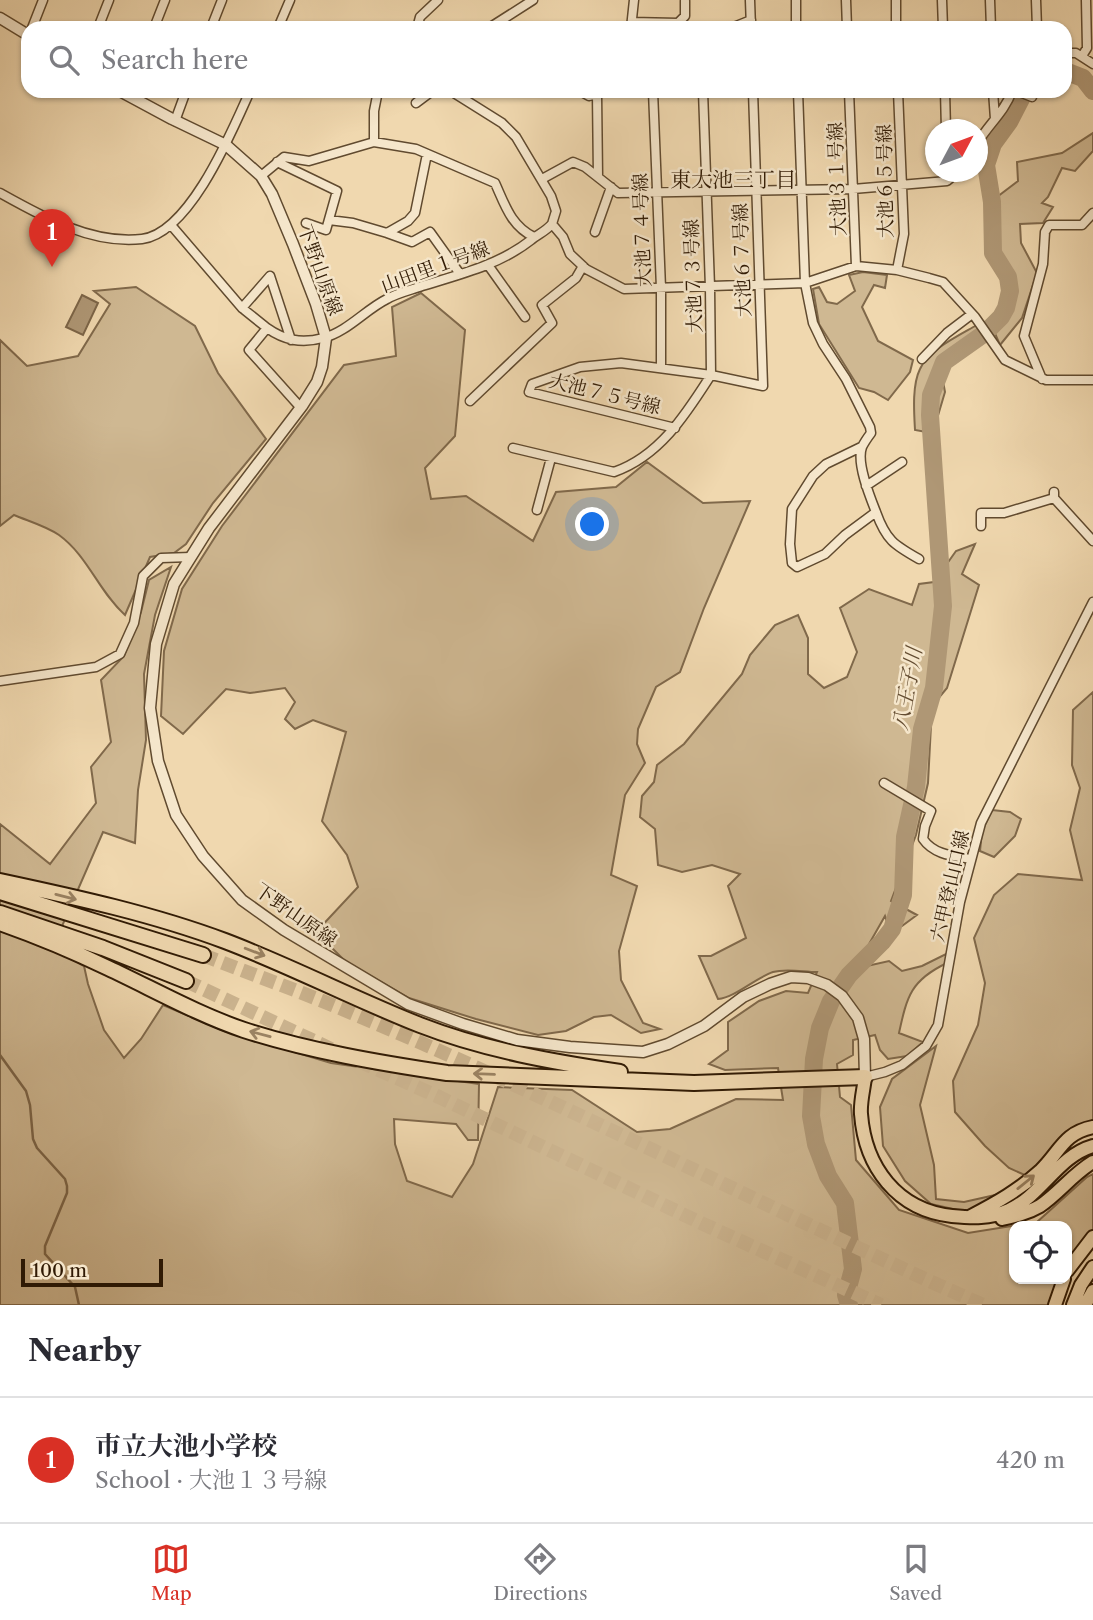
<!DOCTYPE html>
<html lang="en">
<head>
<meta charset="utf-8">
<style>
  body { margin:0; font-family:"Libre Caslon Text","Noto Serif JP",serif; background:#f2f2f3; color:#2b2b33 }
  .controls { position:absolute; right:21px; bottom:21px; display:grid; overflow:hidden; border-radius:14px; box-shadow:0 2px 5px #0004 }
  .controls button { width:63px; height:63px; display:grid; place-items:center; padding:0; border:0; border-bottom:2px solid #e1e1e2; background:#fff; color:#2b2b33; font:35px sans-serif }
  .compass { position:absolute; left:925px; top:119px; width:63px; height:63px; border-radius:50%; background:#fff; box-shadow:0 2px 5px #0004; rotate:49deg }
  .scale { position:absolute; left:21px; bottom:18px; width:142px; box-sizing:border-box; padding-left:7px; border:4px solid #301a04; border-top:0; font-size:19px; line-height:24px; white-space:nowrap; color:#301a04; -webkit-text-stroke:5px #f5e6cb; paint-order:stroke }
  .you { position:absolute; left:593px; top:525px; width:24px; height:24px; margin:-18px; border:5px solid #fff; border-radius:50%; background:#1a73e8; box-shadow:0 0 0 10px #1a73e833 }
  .badge { display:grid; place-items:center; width:46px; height:46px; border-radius:50%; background:#d93025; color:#fff; font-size:23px; font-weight:700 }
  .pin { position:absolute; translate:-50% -58px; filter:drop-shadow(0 2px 4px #0008) }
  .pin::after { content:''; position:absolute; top:37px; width:24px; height:21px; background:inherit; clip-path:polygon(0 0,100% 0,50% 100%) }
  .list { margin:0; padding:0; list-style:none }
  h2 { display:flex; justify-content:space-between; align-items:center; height:91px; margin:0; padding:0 28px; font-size:30px }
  h2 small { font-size:23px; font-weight:400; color:#7c7c81 }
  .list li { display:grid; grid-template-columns:46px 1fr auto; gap:21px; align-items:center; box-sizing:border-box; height:126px; padding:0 28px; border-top:2px solid #e1e1e2 }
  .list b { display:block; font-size:26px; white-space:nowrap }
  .list p { margin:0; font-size:23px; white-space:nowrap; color:#7c7c81 }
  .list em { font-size:23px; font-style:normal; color:#7c7c81 }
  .icon { flex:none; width:38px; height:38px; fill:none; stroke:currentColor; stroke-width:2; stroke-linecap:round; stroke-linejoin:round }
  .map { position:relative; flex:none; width:1093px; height:1305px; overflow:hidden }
  .search { position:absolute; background:#fff; box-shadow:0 2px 5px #0004; left:21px; right:21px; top:21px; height:77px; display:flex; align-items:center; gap:18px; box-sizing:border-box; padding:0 24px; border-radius:21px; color:#7c7c81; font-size:26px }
  .sheet { height:217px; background:#fff }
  nav { display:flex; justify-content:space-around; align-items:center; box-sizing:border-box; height:98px; border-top:2px solid #e1e1e2; background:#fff; font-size:19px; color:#7c7c81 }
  nav a { display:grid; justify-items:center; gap:4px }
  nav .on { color:#d93025 }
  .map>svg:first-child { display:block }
  .green { fill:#cfb892; stroke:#80694b; stroke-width:2 }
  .water { fill:#af9775; stroke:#7c6548; stroke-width:2 }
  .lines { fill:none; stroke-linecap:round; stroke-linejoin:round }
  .stream { stroke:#7c6548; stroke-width:2.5 }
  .river { stroke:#af9775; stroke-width:18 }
  .motorway-tunnel { stroke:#cab28d; stroke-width:14; stroke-dasharray:14 7; stroke-linecap:butt }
  .minor-casing { stroke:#604a2f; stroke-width:11 }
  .tertiary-casing { stroke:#604a2f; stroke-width:13 }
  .primary-casing { stroke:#301a04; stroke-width:16 }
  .motorway-casing { stroke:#301a04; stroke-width:18 }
  .minor { stroke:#f5e6cb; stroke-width:8 }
  .tertiary { stroke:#f5e6cb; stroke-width:10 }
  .primary { stroke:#f0d8af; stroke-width:12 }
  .motorway { stroke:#f0d8af; stroke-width:14 }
  .oneway { stroke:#9a8262 }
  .labels { text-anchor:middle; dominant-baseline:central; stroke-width:5; stroke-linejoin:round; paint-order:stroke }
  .street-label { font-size:19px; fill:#301a04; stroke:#f5e6cb }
  .neighbourhood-label { font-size:21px; fill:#301a04; stroke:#f5e6cb }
  .water-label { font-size:21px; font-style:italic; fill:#634c31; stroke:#f5e6cb }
</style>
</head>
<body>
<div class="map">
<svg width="1093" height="1305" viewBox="0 0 1093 1305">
  <rect width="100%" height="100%" fill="#f0d8af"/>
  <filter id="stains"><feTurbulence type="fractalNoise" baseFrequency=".00286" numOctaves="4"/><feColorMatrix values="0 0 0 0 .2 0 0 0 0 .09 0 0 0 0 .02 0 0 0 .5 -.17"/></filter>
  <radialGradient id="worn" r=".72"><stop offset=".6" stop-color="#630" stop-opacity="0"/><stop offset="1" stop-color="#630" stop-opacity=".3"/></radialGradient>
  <path class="green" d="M1093,133V151L1075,171L1062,168L1048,197L1042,203L1053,207L1043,223L1020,224L1021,243L1037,273L1022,318L1000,345L993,329L1011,307C992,269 996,238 997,197L1018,181L1017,162L1062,153Z
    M863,272L887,275L885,288L874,285L862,307L878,341L913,360L910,372L888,400L874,392L859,388L819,324L813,289L819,287L827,302L837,304L855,291L849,275Z
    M136,287L195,326L218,373L266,439L213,503L186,544L174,553L150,557L125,615C99,592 88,556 59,535C46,526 28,521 14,515L0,526V340L27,366L78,356L110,304L94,291Z
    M421,293L465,330L455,436L425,468L431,499L466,496L533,541L556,492L616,487L647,462L703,503L750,501L704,608L680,672L656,687L638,729L637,744L645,763L625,795L611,875L637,886L619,951L621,980L643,1023L660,1029L641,1033L611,1015L594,1017L566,1031L538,1035L476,1019L409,998L345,961L316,932L358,887L347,855L322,821L346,732L313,720L295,729L285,719L295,702L285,688L250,693L226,689L183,734L161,716L164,651L182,589L222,526L344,365L396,356L392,307Z
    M977,325L985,339L947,363L942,376L945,392L934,429L926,432L915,430C914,412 912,385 920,369C928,350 960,335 977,325Z
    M975,544L962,574L979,585L947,688L932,706L928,783L916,835L891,901L917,915L902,926L888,925L885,916L869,944L867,966L889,961L902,971L922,966L946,954L947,963C911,980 907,996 899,1033L923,1042L907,1056L888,1059L880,1050L875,1035L853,1040V1055L837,1064L840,1097L851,1105L856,1160L899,1210L968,1233L1037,1222L1087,1177L1093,1174V1230L1067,1260V1226H1014V1279H1057L1051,1305H0V824L50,864L96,803L91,767L111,742L101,680L124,656L141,612L149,580L171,567L155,615L144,674L146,740L138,790L135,843L103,832L52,949L84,966L88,984L104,1030L124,1058L141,1039L163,1005L224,1031L331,1063L479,1084L478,1140H468L456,1124L394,1119L395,1144L407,1181L452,1197L473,1164L498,1087L572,1090L637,1132L670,1129L736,1099L783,1100L778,1068L725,1070L709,1064L728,1050V1022L759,1001L786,991L808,993L817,972C804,972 786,968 773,972C755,978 736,997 718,999L699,956H711L746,938L728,886L740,874L712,865L682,872L658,865L655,829L640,817L642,796L654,782L657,765L684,744L742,674L750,655L775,625L798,615L808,638V674L824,688L847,677L857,652L840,608L869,589L912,605L919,584L934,582L956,551Z
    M1093,692V1120L1064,1135L1027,1176L1009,1168L985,1146L955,1112L953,1081L978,1025L985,983L974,938L994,895L1018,874L1082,880L1070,830L1080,788L1072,765L1073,710Z
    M992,810L1010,812L1021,819L1015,836L994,857L980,851L982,831Z
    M936,1046L920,1105L934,1165L936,1199L964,1202L1000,1194L998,1199L966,1212L931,1204L905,1181L883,1146L880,1107L892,1079Z"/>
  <path class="water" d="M82,295L98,303L83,335L66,327Z"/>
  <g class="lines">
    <path class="stream" d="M0,1055L26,1091L30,1105L33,1139L37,1148L65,1179L67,1186V1193L45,1246V1254L75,1287L79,1305"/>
    <path class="river" d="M1065,71L1083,78L1093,91
      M849,1305L846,1295L853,1269L845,1203L828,1176L816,1144L811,1116L814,1059L820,1028L831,1001L849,975L882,942L892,929L903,895L905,837L916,787L922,729L934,688L943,606L930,415L931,395L944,362L985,333L1001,317L1006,308L1010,291L1008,277L993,253L992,202L986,165L993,144L1009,122L1025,91"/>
    <path class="motorway-tunnel" d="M203,955C251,974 299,991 347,1011C562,1101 769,1210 983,1305
      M186,981L331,1049
      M359,1061L439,1097L701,1223L881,1305"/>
    <defs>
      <path id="minor" d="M750,0L751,28
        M796,0V28
        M846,0L847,28
        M896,0V28
        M942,0L943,28
        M990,0L991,28
        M1036,0L1037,28
        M632,22L678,23L685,16V1
        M32,28L43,0
        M98,28L109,0
        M154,28L165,0
        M211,28L222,0
        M278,28L290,0
        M417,28L420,17L438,0
        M489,28L533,0
        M631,28L634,0
        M731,28L751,20
        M1065,53H1076L1093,64
        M1082,56L1087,48L1086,0
        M451,91L502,123L516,137L551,196L556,211L552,224L563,237L570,254L586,269L624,289L805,283L856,266L897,270L929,278L943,282L975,317L1005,360L1046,380H1093
        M580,91L589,96L597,94
        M653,91L661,288V368
        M703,91L710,287L711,375L763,386L753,91
        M798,91L805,283L813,323L823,344L846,379L870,427L871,433C868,437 864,443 862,447C856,463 870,497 876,512
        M849,91L856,266
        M945,91L946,130
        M993,91L995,119
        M1017,91L1032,97
        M416,103L432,91
        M175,121L186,91
        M374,142V111L378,91
        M978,142C989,124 1005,111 1012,91
        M427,154L415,213L408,221L387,233L412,242L430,232L460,274
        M277,162L337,191L326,230L306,223
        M261,176L284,157L309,161L374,142L416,149L495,183C505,205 511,226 534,237
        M598,177L597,94L603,91
        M542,179L573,162L585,167L618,193L853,189L947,181L958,172
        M0,193C41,216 92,245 142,239C190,233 232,131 250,91
        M329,220L353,223L387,233
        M171,225L242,308L267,328L249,350L301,408
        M595,232L611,187
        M488,265L525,317
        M897,270L904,234L898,91
        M242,308L270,276L291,340
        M267,328C284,340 301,344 323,338C347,332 365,310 387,299C397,293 411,290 422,286C461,274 499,265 531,240C538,234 545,232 552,224
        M922,359L947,333L972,314
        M1042,379L1024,336L1043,264L1045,232L1049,225H1082L1093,213
        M470,401L552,323L542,305L576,278L583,266
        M861,447L826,464L813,476L792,509L790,544L792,563L797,567L825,554L845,535L876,512C886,540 894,545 919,559
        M513,448L614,472C660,456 686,414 711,375L621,363L580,367L532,384L529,392L675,428
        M866,486L902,462
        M1054,492V498L1093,541
        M537,510L551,458
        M981,526V513H1004L1054,498
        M0,681L96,667L120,654L134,623L143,576L161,558L191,557
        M884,783L931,811L925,826L923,839C934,855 954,856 971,859
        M865,1077L885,1072L902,1065L926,1046L938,1025L960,902L981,823L1093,602"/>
      <path id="tertiary" d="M0,18L28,35
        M120,91L172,119L226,145L261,176L272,194L293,244L316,304L326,338L322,367L317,382L302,406L209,528L174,584L156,644L150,708L158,761L176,815L203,856L242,900L284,930L408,1004L463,1024L517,1040L570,1047L643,1052L668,1044L704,1026L743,997L770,984L791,977L808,978L827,985L842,996L858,1018L864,1039L865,1077"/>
      <path id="primary" d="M865,1077C864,1088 860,1102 861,1114C865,1167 897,1210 952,1216C973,1218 989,1219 1009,1210C1042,1195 1058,1156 1093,1146
        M971,1216C996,1203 1019,1190 1040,1171C1060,1152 1063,1133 1093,1127
        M1002,1219C1015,1216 1028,1213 1040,1206C1059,1193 1073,1174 1093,1162
        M1067,1271L1093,1237
        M1055,1305L1064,1279
        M1073,1305L1081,1285L1093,1267
        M1085,1305L1093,1291"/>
      <path id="motorway" d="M0,881C75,897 153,914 225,941C291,966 354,999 420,1025C484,1050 553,1062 620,1072
        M0,892L203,955
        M0,913L103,948L186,981
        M0,923C37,936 73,951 108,968C153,989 197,1014 244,1030C309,1051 380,1063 447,1073L694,1083L865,1077"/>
    </defs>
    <use href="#minor" class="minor-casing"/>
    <use href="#tertiary" class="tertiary-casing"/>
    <use href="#primary" class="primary-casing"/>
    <use href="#motorway" class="motorway-casing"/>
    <use href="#minor" class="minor"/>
    <use href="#tertiary" class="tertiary"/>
    <use href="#primary" class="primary"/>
    <use href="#motorway" class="motorway"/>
  </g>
  <defs><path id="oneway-shaft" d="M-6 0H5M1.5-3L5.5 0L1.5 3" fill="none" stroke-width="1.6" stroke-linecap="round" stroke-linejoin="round" transform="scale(1.75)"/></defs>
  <g class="oneway">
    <use href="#oneway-shaft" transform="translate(66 897) rotate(14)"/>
    <use href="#oneway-shaft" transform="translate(255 952) rotate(21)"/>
    <use href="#oneway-shaft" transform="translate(260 1034) rotate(-165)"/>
    <use href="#oneway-shaft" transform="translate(484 1074) rotate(-178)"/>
    <use href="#oneway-shaft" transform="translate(1026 1182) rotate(-39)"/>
  </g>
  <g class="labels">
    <g class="street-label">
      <text transform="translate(837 179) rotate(-92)">大池３１号線</text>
      <text transform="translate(885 181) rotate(-91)">大池６５号線</text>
      <text transform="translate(642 230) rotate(-92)">大池７４号線</text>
      <text transform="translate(742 260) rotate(-92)">大池６７号線</text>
      <text transform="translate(435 267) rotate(-20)">山田里１号線</text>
      <text transform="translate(320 270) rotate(70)">下野山原線</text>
      <text transform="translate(693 276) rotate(-92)">大池７３号線</text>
      <text transform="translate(605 394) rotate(14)">大池７５号線</text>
      <text transform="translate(950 886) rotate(-77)">六甲登山口線</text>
      <text transform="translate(296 915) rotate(35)">下野山原線</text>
    </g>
    <g class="neighbourhood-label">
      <text x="733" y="179">東大池三丁目</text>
    </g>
    <g class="water-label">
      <text transform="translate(907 689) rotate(-80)">八王子川</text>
    </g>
  </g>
  <rect width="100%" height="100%" filter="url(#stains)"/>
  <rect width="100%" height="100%" fill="url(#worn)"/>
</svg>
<div class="controls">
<button><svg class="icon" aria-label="locate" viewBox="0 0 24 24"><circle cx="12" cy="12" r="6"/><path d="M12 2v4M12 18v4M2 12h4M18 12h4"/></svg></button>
</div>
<svg class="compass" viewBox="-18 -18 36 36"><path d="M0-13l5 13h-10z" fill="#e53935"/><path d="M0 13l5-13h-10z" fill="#7c7c81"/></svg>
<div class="scale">100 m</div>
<div class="you"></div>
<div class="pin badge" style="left:52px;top:267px">1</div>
<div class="search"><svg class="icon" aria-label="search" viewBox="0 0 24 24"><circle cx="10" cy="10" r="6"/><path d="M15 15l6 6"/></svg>Search here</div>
</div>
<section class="sheet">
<h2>Nearby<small></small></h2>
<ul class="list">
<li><span class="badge">1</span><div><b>市立大池小学校</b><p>School · 大池１３号線</p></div><em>420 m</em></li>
</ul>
</section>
<nav>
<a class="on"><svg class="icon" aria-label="map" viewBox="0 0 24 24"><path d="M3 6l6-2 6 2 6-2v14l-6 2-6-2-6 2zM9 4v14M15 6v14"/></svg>Map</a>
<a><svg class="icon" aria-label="directions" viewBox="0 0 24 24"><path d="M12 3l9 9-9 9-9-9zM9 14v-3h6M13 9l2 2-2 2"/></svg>Directions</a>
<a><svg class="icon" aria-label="saved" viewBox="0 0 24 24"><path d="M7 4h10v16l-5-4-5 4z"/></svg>Saved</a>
</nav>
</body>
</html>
